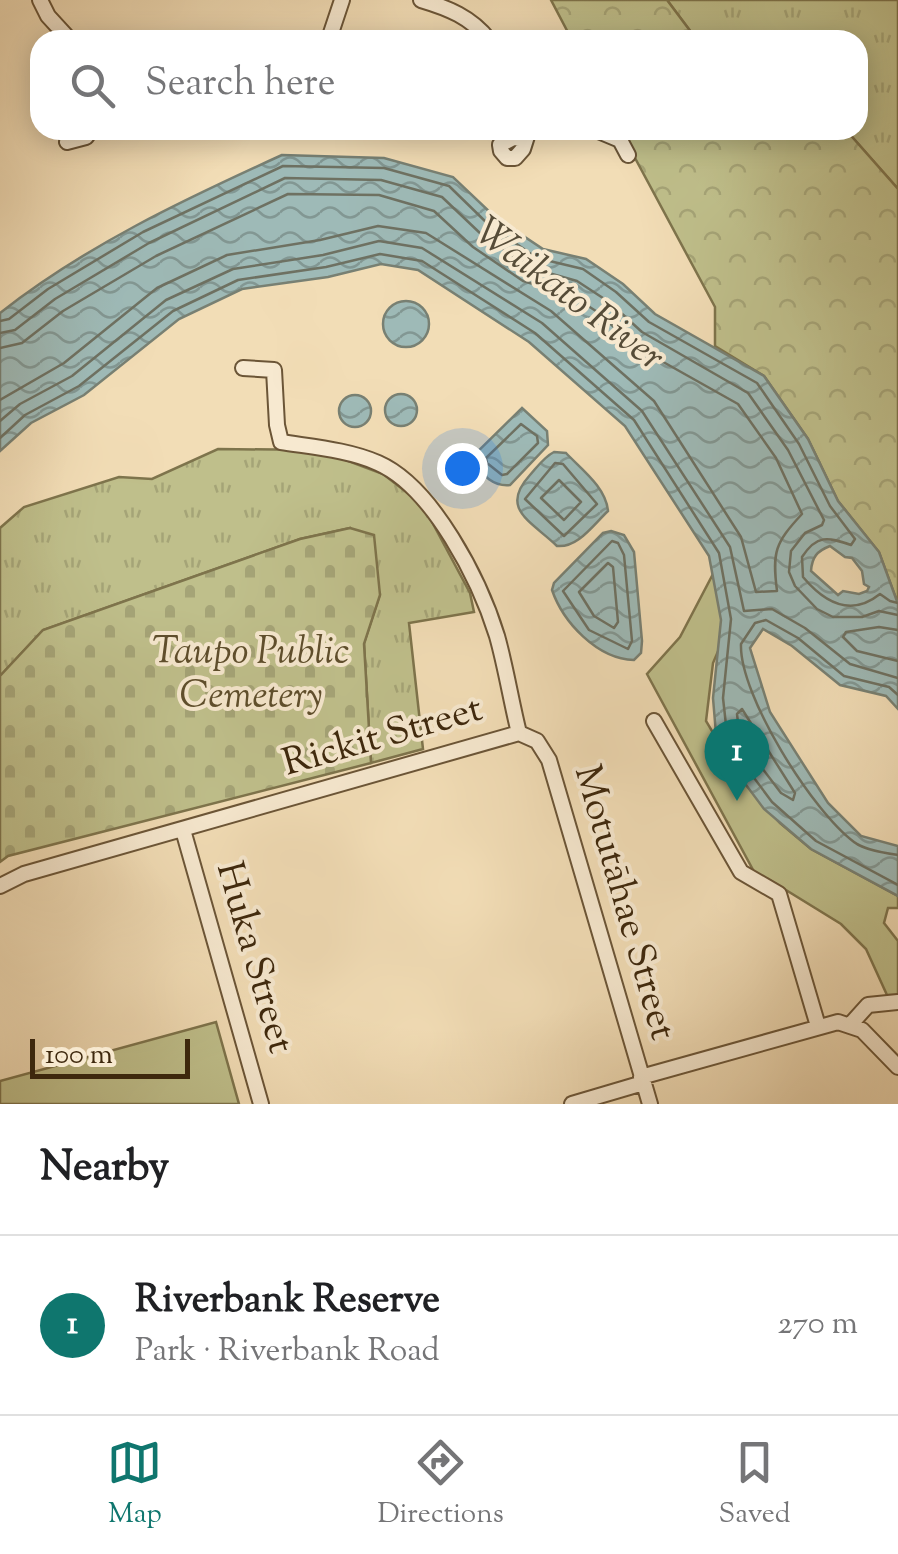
<!DOCTYPE html>
<html lang="en">
<head>
<meta charset="utf-8">
<style>
  body { margin:0; font-family:"Sorts Mill Goudy",serif; background:#f2f2f2; color:#202124 }
  .scale { position:absolute; left:30px; bottom:25px; width:160px; box-sizing:border-box; padding-left:10px; border:5px solid #3e280d; border-top:0; font-size:28px; line-height:35px; white-space:nowrap; color:#3e280d; -webkit-text-stroke:8px #f7e9d0; paint-order:stroke }
  .you { position:absolute; left:462px; top:468px; width:35px; height:35px; margin:-25px; border:8px solid #fff; border-radius:50%; background:#1a73e8; box-shadow:0 0 0 15px #1a73e833 }
  .badge { display:grid; place-items:center; width:65px; height:65px; border-radius:50%; background:#0f766e; color:#fff; font-size:32px; font-weight:700 }
  .pin { position:absolute; translate:-50% -82px; filter:drop-shadow(0 2px 5px #0008) }
  .pin::after { content:''; position:absolute; top:52px; width:35px; height:30px; background:inherit; clip-path:polygon(0 0,100% 0,50% 100%) }
  .list { margin:0; padding:0; list-style:none }
  h2 { display:flex; justify-content:space-between; align-items:center; height:130px; margin:0; padding:0 40px; font-size:42px }
  h2 small { font-size:32px; font-weight:400; color:#757577 }
  .list li { display:grid; grid-template-columns:65px 1fr auto; gap:30px; align-items:center; box-sizing:border-box; height:180px; padding:0 40px; border-top:2px solid #e0e0e0 }
  .list b { display:block; font-size:38px; white-space:nowrap }
  .list p { margin:0; font-size:32px; white-space:nowrap; color:#757577 }
  .list em { font-size:32px; font-style:normal; color:#757577 }
  .icon { flex:none; width:55px; height:55px; fill:none; stroke:currentColor; stroke-width:2; stroke-linecap:round; stroke-linejoin:round }
  .map { position:relative; flex:none; width:898px; height:1104px; overflow:hidden }
  .search { position:absolute; background:#fff; box-shadow:0 5px 25px #0003; left:30px; right:30px; top:30px; height:110px; display:flex; align-items:center; gap:25px; box-sizing:border-box; padding:0 35px; border-radius:30px; color:#757577; font-size:38px }
  .sheet { height:310px; background:#fff }
  nav { display:flex; justify-content:space-around; align-items:center; box-sizing:border-box; height:140px; border-top:2px solid #e0e0e0; background:#fff; font-size:28px; color:#757577 }
  nav a { display:grid; justify-items:center; gap:5px }
  nav .on { color:#0f766e }
  .map>svg:first-child { display:block }
  .grass { fill:url(#grass-tufts); stroke:#7e744c; stroke-width:2.5 }
  .forest { fill:url(#forest-crowns); stroke:#7e744c; stroke-width:2.5 }
  .cemetery { fill:url(#cemetery-stones); stroke:#7e744c; stroke-width:2.5 }
  .park { fill:#bfbf8b; stroke:#7e744c; stroke-width:2.5 }
  .water { fill:url(#water-waves); stroke:#788073; stroke-width:2.5; fill-rule:evenodd }
  .lines { fill:none; stroke-linecap:round; stroke-linejoin:round }
  .shore { stroke:#6e7162; stroke-width:2.5 }
  .minor-casing { stroke:#6b5537; stroke-width:18 }
  .minor { stroke:#f7e9d0; stroke-width:14 }
  .labels { text-anchor:middle; dominant-baseline:central; stroke-width:8; stroke-linejoin:round; paint-order:stroke }
  .park-label { font-size:38px; font-style:italic; fill:#5e4e2c; stroke:#f7e9d0 }
  .street-label { font-size:38px; fill:#3e280d; stroke:#f7e9d0 }
  .water-label { font-size:40px; font-style:italic; fill:#564c38; stroke:#f7e9d0 }
</style>
</head>
<body>
<div class="map">
<svg width="898" height="1104" viewBox="0 0 898 1104">
  <defs>
    <pattern id="grass-tufts" width="24" height="20" patternUnits="userSpaceOnUse" patternTransform="scale(2.5)"><rect width="24" height="20" fill="#bfbf8b"/><path d="M3 7l-1-3M5 7V3M7 7l1-3M15 17l-1-3M17 17v-4M19 17l1-3" fill="none" stroke="#a5a477"/></pattern>
    <pattern id="forest-crowns" width="20" height="18" patternUnits="userSpaceOnUse" patternTransform="scale(2.5)"><rect width="20" height="18" fill="#bfbf8b"/><path d="M2 6a3 3 0 1 1 6 0M12 15a3 3 0 1 1 6 0" fill="none" stroke="#a5a477"/></pattern>
    <pattern id="cemetery-stones" width="16" height="16" patternUnits="userSpaceOnUse" patternTransform="scale(2.5)"><rect width="16" height="16" fill="#bfbf8b"/><path d="M2 7V4a2 2 0 0 1 4 0v3zM10 15v-3a2 2 0 0 1 4 0v3z" fill="#a5a477"/></pattern>
    <pattern id="water-waves" width="16" height="10" patternUnits="userSpaceOnUse" patternTransform="scale(2.5)"><rect width="16" height="10" fill="#9ebab7"/><path d="M0 5q4-4 8 0t8 0" fill="none" stroke="#829793"/></pattern>
  </defs>
  <rect width="100%" height="100%" fill="#f2ddb6"/>
  <filter id="stains"><feTurbulence type="fractalNoise" baseFrequency=".002" numOctaves="4"/><feColorMatrix values="0 0 0 0 .2 0 0 0 0 .09 0 0 0 0 .02 0 0 0 .5 -.17"/></filter>
  <radialGradient id="worn" r=".72"><stop offset=".6" stop-color="#630" stop-opacity="0"/><stop offset="1" stop-color="#630" stop-opacity=".3"/></radialGradient>
  <path class="grass" d="M667,0H898V189L846,130H858V40H702L694,36Z
    M218,449L319,450L383,474L423,505L470,593L474,612L409,623L423,749L371,763L364,643L380,594L350,528L300,539L43,630L0,676V528L24,507L119,477L152,479Z"/>
  <path class="forest" d="M551,0H667L694,36L702,40H572Z
    M620,130H846L898,189V604L879,552L838,501L808,439L764,376L715,346V307Z"/>
  <path class="cemetery" d="M350,528L374,535L380,595L364,644L371,763L8,856L0,862V676L43,630L300,539Z"/>
  <path class="park" d="M713,574L725,635L713,663L706,721L740,778L780,823L811,849L898,896V908H888L884,923L898,941V995H887L866,949L841,924L768,879H758L647,674L680,637Z
    M216,1022L239,1104H0V1081Z"/>
  <path class="water" d="M282,155L384,158L453,177L495,217L543,249L586,259L623,284L655,314L764,376L808,439L838,501L879,552L898,604V709L886,696L840,685L792,646L763,629L750,648L770,712L828,803L861,836L898,846V896L811,849L764,809L717,746L713,698L721,620L709,556L625,426L529,342L418,270L381,264L328,277L242,289L179,319L84,395L31,423L0,451V313C85,246 183,200 282,155ZM830,546L845,557L852,558L862,571L864,584L869,587L867,591L859,594L843,591L838,595L811,571C812,557 817,551 830,546Z
    M383 324a23 23 0 1 1 46 0a23 23 0 1 1-46 0Z
    M385 410a16 16 0 1 1 32 0a16 16 0 1 1-32 0Z
    M339 411a16 16 0 1 1 32 0a16 16 0 1 1-32 0Z
    M522,408L547,431L548,445L510,485C491,487 481,472 470,459Z
    M554,452L566,453C581,469 606,487 608,511C593,525 578,548 557,546C531,521 499,509 530,475C538,466 544,457 554,452Z
    M611,531L624,535L634,552L642,641L641,653L634,660C597,659 563,622 552,590L554,583L603,533Z"/>
  <g class="lines">
    <path class="shore" d="M0,321L9,319L48,289L143,232L283,166L384,168L449,186L489,225L537,258L583,269L616,292L649,322L757,383L799,444L830,506L855,539L851,545C828,537 817,534 802,557L803,577C824,602 850,618 880,594L890,601L898,603
      M0,333L15,330L55,299L149,243L285,178L381,180L442,197L482,235L531,268L577,281L609,302L642,332L748,393L788,450L824,520L822,525L805,533L791,551L789,572L795,586L817,609L833,617H862L879,611L898,615
      M0,348L22,343L63,311L156,256L288,194L379,195L434,211L473,247L523,281L571,295L599,313L633,345L738,404L776,458L802,514C775,543 772,552 777,591L756,592L741,537L654,401L551,311L426,233L378,226L320,240L227,255L157,288L64,363L0,400
      M0,421L20,404L72,376L166,300L233,269L323,255L379,241L422,248L542,323L642,411L730,547L744,611L772,609L805,628L850,664L898,678
      M521,424L537,436L538,443L507,474L502,475L487,463L486,458Z
      M0,438L25,415L79,386L173,311L238,280L326,267L380,254L422,261L535,333L634,420L719,553L731,619L723,698L728,743L772,802L816,841L898,885
      M555,463L563,464L597,504L564,536L525,499Z
      M559,480L581,502L564,520L541,498Z
      M612,541L618,543L624,555L632,641L628,649L589,630L563,591Z
      M608,563L613,567L618,622L614,628L594,616L579,592Z
      M898,630L879,627L846,632L843,637L857,651L898,661
      M898,695L889,687L844,676L798,638L766,620L755,623L741,644C739,695 813,812 854,842C864,850 885,853 898,855
      M742,709L795,793L793,800L781,793L740,739L737,714Z"/>
    <defs>
      <path id="minor" d="M40,0L48,16L70,40
        M421,0C448,8 471,17 489,40
        M329,39L342,0
        M596,130L620,140L628,155
        M526,139L513,138L500,145L501,151L507,158H515L523,149L529,130
        M67,142L86,137L91,130
        M243,368L274,370L277,425L281,442C312,447 349,450 378,463C433,487 480,581 497,636C506,668 511,701 519,733
        M654,721L741,872L779,894L818,1026
        M519,733L537,741L549,760L650,1104
        M183,830L261,1104
        M0,886L24,874L519,733
        M850,1025L868,1005L898,1002
        M641,1077L838,1022L862,1030L898,1067
        M572,1104L643,1083"/>
    </defs>
    <use href="#minor" class="minor-casing"/>
    <use href="#minor" class="minor"/>
  </g>
  <g class="labels">
    <g class="park-label">
      <text x="251" y="654">Taupo Public<tspan x="251" dy="44">Cemetery</tspan></text>
    </g>
    <g class="street-label">
      <text transform="translate(383 738) rotate(-16)">Rickit Street</text>
      <text transform="translate(623 903) rotate(74)">Motutāhae Street</text>
      <text transform="translate(253 958) rotate(74)">Huka Street</text>
    </g>
    <g class="water-label">
      <text transform="translate(568 296) rotate(37)">Waikato River</text>
    </g>
  </g>
  <rect width="100%" height="100%" filter="url(#stains)"/>
  <rect width="100%" height="100%" fill="url(#worn)"/>
</svg>
<div class="scale">100 m</div>
<div class="you"></div>
<div class="pin badge" style="left:737px;top:801px">1</div>
<div class="search"><svg class="icon" aria-label="search" viewBox="0 0 24 24"><circle cx="10" cy="10" r="6"/><path d="M15 15l6 6"/></svg>Search here</div>
</div>
<section class="sheet">
<h2>Nearby<small></small></h2>
<ul class="list">
<li><span class="badge">1</span><div><b>Riverbank Reserve</b><p>Park · Riverbank Road</p></div><em>270 m</em></li>
</ul>
</section>
<nav>
<a class="on"><svg class="icon" aria-label="map" viewBox="0 0 24 24"><path d="M3 6l6-2 6 2 6-2v14l-6 2-6-2-6 2zM9 4v14M15 6v14"/></svg>Map</a>
<a><svg class="icon" aria-label="directions" viewBox="0 0 24 24"><path d="M12 3l9 9-9 9-9-9zM9 14v-3h6M13 9l2 2-2 2"/></svg>Directions</a>
<a><svg class="icon" aria-label="saved" viewBox="0 0 24 24"><path d="M7 4h10v16l-5-4-5 4z"/></svg>Saved</a>
</nav>
</body>
</html>
